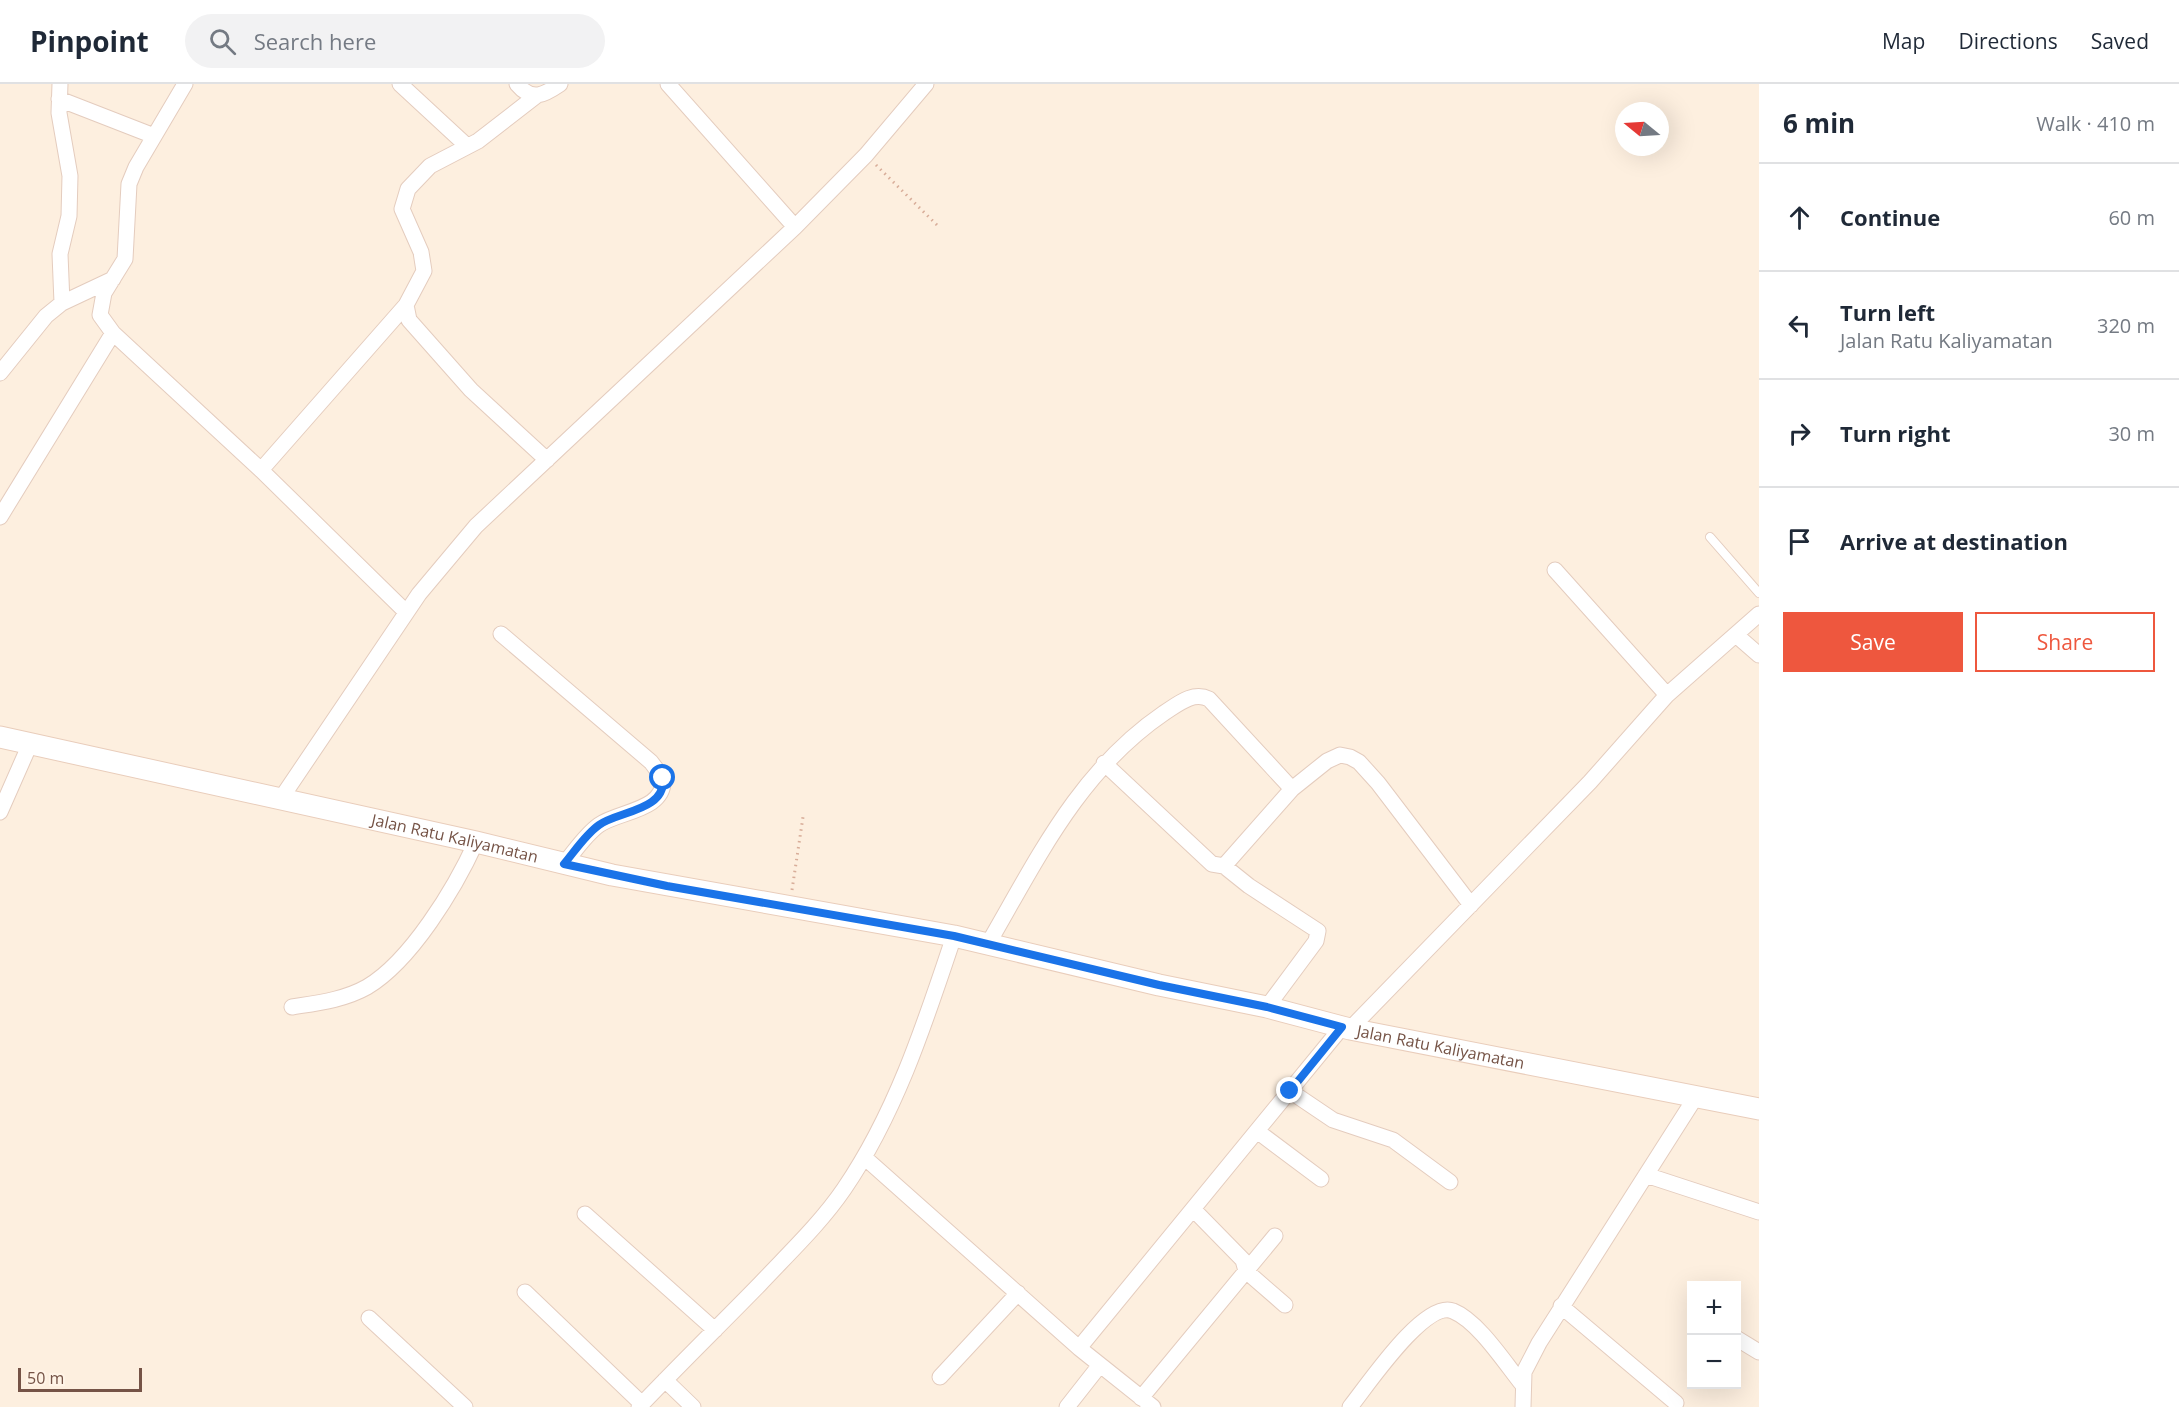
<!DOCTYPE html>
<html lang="en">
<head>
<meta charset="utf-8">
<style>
  body { margin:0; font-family:"Open Sans",sans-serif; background:#f2f2f3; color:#1f2937 }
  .controls { position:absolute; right:18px; bottom:18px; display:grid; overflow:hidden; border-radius:0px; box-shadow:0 6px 24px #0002 }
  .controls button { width:54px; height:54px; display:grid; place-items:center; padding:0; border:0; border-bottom:2px solid #e0e1e3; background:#fff; color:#1f2937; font:30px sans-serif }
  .compass { position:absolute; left:1615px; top:18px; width:54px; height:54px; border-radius:50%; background:#fff; box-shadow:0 6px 24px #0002; rotate:288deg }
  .scale { position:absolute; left:18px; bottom:15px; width:124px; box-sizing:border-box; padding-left:6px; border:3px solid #755346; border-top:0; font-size:16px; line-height:21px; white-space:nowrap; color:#755346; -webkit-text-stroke:4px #fff4e7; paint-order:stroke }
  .stop { position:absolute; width:18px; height:18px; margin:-14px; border:4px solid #1a73e8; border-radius:50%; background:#fff }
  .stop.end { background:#1a73e8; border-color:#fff; box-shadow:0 2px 6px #0008 }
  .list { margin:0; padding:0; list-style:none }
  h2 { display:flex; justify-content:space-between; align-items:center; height:78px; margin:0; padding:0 24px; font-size:26px }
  h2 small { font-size:20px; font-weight:400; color:#747a83 }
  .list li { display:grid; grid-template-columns:39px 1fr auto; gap:18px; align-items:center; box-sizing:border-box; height:108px; padding:0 24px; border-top:2px solid #e0e1e3 }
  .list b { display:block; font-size:22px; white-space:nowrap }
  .list p { margin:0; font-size:20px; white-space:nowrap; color:#747a83 }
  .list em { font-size:20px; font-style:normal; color:#747a83 }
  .actions { display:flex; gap:12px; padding:18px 24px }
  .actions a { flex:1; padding:14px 0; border:2px solid #ee573e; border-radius:0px; text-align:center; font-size:21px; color:#ee573e }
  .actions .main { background:#ee573e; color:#fff }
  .icon { flex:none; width:33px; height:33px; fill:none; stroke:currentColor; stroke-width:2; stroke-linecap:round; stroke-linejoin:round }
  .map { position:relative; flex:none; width:1759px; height:1323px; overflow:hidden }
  header { display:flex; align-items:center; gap:36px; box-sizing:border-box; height:84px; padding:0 30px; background:#fff; border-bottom:2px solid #e0e1e3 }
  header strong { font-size:28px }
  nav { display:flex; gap:33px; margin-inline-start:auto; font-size:21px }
  .search { width:420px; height:54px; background:#f2f2f3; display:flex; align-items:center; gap:15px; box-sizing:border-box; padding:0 21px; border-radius:33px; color:#747a83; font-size:22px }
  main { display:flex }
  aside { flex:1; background:#fff }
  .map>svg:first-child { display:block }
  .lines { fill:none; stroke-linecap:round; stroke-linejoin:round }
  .lane-casing { stroke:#e4ccbe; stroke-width:10 }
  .street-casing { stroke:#e4ccbe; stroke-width:17 }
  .secondary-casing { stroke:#e9cdbb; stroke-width:23 }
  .path { stroke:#d8ad99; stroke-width:3; stroke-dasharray:1.5 4.5; stroke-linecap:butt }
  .lane { stroke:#fff; stroke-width:8 }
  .street { stroke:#fff; stroke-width:15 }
  .secondary { stroke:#fff; stroke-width:21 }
  .route { stroke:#1a73e8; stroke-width:8 }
  .labels { text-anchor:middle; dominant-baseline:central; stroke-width:4.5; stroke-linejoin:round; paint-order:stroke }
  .street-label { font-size:16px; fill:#755346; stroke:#fff4e7 }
</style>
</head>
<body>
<header>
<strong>Pinpoint</strong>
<div class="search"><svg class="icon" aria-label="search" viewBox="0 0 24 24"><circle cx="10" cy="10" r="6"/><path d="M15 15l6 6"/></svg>Search here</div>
<nav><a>Map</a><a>Directions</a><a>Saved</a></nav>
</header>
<main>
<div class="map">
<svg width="1759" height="1323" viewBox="0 0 1759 1323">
  <rect width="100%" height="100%" fill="#fdefdf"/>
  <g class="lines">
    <defs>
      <path id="lane" d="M1710,453L1759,509"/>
      <path id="street" d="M60,0L59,29L70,92L69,132L60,170L62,219
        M185,0L136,83L129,100L125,175L104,209L100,231L113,249L261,386L406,528
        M400,0L467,62
        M517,0C532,18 544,11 560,0
        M668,0L795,143
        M536,12L478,57L430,82L408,105L402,125L421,168L424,187L406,221L409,236L471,306L547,376
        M59,15L154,52
        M0,289L46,232L62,219L113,195
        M261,386L406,221
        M0,433L113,249
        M1555,486L1667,611
        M501,550L651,678L663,694C666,727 618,727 599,741C585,751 575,767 564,780
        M1736,551L1759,571
        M1104,679L1212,780L1224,782L1249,802L1318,847L1316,857L1267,923
        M280,716L419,510L476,442L795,143L866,71L926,0
        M0,728L30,660
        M1224,782L1292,705L1327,677L1340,671L1350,673L1359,678L1378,699L1471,821
        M988,860C1038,774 1079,687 1164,629C1178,620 1193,607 1209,615L1292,705
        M292,923C317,919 344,916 367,903C411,877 455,804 476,758
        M1350,945L1590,698L1667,611L1759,530
        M1290,1007L1333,1036L1393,1056L1450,1098
        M1257,1047L1321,1095
        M864,1073L1079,1264L1153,1323
        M1646,1091L1759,1128
        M1193,1125L1243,1176L1246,1187L1285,1221
        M585,1130L715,1246
        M525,1208L642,1320
        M1561,1222L1676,1319
        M369,1234L465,1323
        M1736,1254L1759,1268
        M1079,1264L1342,943
        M940,1293L1018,1209
        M665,1296L693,1323
        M1141,1314L1275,1152
        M639,1323C679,1281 720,1241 760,1200C789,1169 820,1140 844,1105C896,1029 925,939 954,852
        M1067,1323L1100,1281
        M1350,1323C1367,1302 1425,1215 1453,1227C1478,1237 1505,1279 1522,1300
        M1523,1323L1524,1288L1539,1259L1695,1014"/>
      <g id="secondary">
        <path id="s1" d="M0,653L476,758L612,791L954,852L1159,901L1267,923L1350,945L1759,1025"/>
      </g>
    </defs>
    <use href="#lane" class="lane-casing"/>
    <use href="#street" class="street-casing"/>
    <use href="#secondary" class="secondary-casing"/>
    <path class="path" d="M876,81L939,143
      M792,806L803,733"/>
    <use href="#lane" class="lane"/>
    <use href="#street" class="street"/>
    <use href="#secondary" class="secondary"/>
  </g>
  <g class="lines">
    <path class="route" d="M663,694C666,727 618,727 599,741C585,751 575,767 564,780L667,802L954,852L1159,901L1267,923L1342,943L1290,1007"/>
  </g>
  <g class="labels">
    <g class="street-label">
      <text stroke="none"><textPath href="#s1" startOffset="466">Jalan Ratu Kaliyamatan</textPath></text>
      <text stroke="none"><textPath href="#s1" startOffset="1474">Jalan Ratu Kaliyamatan</textPath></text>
    </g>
  </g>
</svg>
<div class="controls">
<button>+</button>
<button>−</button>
</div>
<svg class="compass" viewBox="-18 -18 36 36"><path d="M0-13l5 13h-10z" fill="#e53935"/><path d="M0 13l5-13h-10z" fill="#747a83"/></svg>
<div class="scale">50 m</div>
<div class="stop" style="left:663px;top:694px"></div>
<div class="stop end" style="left:1290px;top:1007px"></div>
</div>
<aside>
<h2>6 min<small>Walk · 410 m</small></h2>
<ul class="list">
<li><svg class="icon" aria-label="ahead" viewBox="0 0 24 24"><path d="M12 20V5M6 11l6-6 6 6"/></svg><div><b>Continue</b></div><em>60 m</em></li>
<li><svg class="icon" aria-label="left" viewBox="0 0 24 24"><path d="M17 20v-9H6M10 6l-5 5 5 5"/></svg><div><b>Turn left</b><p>Jalan Ratu Kaliyamatan</p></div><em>320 m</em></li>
<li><svg class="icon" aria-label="right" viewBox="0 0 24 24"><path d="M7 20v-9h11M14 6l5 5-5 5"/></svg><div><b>Turn right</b></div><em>30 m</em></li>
<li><svg class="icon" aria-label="arrive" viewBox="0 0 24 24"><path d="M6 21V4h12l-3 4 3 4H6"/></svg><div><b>Arrive at destination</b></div></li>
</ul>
<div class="actions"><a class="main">Save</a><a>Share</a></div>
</aside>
</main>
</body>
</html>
